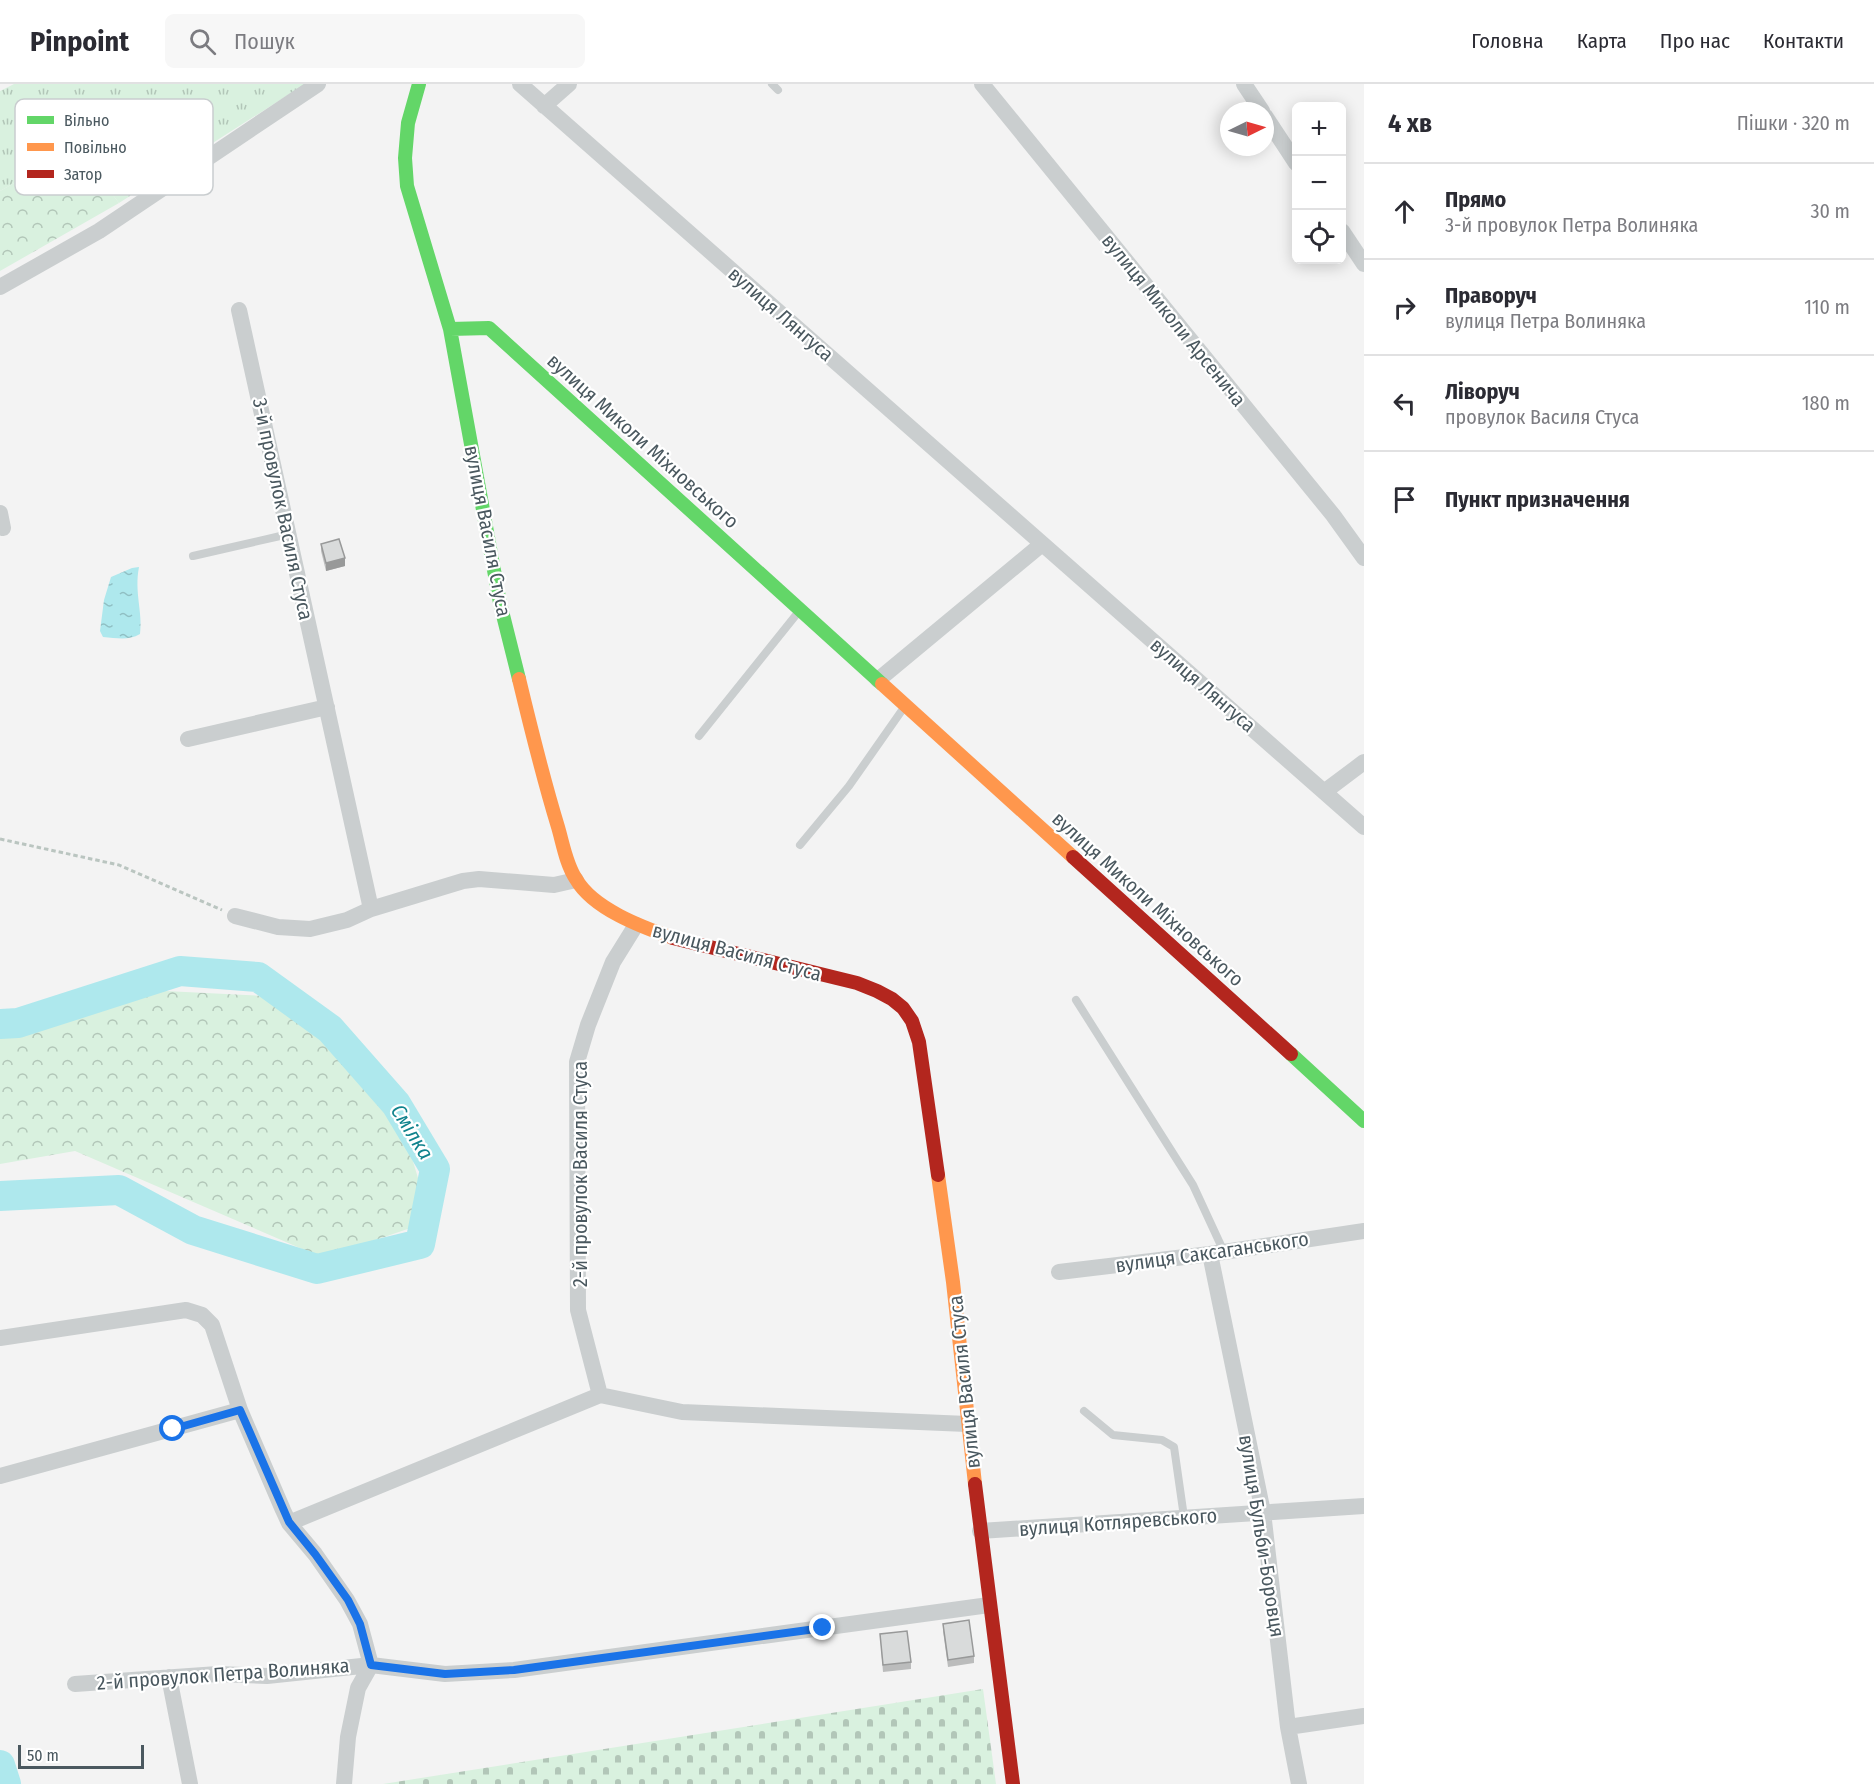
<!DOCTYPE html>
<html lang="uk">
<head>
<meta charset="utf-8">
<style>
  body { margin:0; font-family:"Fira Sans Condensed",sans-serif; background:#f7f7f7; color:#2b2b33 }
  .controls { position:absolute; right:18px; top:18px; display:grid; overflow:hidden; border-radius:9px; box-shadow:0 3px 15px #0003 }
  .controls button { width:54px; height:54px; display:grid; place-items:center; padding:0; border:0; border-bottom:2px solid #e1e1e2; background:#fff; color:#2b2b33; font:30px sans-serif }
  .compass { position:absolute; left:1220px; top:18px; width:54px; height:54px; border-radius:50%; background:#fff; box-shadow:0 3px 15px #0003; rotate:85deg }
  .scale { position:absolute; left:18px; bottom:15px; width:126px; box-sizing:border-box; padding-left:6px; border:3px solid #4a585f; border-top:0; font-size:16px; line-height:21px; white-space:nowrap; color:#4a585f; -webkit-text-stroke:4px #fff; paint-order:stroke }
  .stop { position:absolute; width:18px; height:18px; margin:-14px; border:4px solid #1a73e8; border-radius:50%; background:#fff }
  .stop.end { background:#1a73e8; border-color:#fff; box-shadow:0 2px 6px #0008 }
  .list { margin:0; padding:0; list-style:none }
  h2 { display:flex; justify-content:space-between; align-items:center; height:78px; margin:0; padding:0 24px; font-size:26px }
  h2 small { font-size:20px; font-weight:400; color:#7c7c81 }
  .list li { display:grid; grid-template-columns:39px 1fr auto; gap:18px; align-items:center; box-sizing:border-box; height:96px; padding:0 24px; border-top:2px solid #e1e1e2 }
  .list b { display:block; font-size:22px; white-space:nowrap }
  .list p { margin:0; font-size:20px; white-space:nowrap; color:#7c7c81 }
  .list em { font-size:20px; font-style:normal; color:#7c7c81 }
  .icon { flex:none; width:33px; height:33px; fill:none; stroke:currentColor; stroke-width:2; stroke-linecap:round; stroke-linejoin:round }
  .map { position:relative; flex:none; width:1364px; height:1700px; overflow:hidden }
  header { display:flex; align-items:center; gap:36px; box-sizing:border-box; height:84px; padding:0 30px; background:#fff; border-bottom:2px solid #e1e1e2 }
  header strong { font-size:28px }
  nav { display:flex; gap:33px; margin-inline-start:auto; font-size:21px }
  .search { width:420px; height:54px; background:#f7f7f7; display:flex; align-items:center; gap:15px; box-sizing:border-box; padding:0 21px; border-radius:9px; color:#7c7c81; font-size:22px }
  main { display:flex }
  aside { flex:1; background:#fff }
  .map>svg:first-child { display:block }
  .grass { fill:url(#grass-tufts) }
  .forest { fill:url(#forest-crowns) }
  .cemetery { fill:url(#cemetery-stones) }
  .water { fill:url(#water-ripples) }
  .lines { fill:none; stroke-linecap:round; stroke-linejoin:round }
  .river { stroke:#aee8ed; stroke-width:30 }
  .path { stroke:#bac5c0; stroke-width:3; stroke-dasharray:4.5 3; stroke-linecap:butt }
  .lane { stroke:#cacecf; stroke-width:8 }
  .street { stroke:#cacecf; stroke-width:16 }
  .fast { stroke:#63d668; stroke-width:14 }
  .slow { stroke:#ff974d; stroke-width:14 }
  .jam { stroke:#b3261e; stroke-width:14 }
  .wall { fill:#bbbcbc }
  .shaded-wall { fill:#989999 }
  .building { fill:#d9dbdb; stroke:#989999; stroke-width:1.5 }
  .route { stroke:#1a73e8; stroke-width:8 }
  .labels { text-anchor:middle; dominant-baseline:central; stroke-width:4.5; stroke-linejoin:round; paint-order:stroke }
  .street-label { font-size:20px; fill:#4a585f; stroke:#fff }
  .water-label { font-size:21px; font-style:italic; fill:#10838d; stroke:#fff }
  .key { fill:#fff; stroke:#c9cdcf; stroke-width:1.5 }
  .key-label { font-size:16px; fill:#4a585f }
</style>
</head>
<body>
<header>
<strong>Pinpoint</strong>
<div class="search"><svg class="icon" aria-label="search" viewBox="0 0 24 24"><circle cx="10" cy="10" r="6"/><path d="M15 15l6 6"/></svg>Пошук</div>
<nav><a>Головна</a><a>Карта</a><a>Про нас</a><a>Контакти</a></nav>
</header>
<main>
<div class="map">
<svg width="1364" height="1700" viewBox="0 0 1364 1700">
  <defs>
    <pattern id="grass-tufts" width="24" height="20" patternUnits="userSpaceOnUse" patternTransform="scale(1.5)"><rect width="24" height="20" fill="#d9f1df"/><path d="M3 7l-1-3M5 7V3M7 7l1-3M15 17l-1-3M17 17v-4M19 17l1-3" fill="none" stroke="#b2c6b8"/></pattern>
    <pattern id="forest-crowns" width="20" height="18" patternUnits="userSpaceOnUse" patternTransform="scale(1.5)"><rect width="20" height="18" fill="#d9f1df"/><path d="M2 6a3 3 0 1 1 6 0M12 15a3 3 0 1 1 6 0" fill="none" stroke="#b2c6b8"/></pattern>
    <pattern id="cemetery-stones" width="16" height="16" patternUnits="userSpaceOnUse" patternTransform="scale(1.5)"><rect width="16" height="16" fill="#d9f1df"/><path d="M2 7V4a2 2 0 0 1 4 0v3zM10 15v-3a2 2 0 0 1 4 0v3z" fill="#b2c6b8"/></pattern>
    <pattern id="water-ripples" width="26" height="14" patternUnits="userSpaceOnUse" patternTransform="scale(1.5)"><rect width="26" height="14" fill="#aee8ed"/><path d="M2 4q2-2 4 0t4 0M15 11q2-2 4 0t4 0" fill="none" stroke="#90bfc3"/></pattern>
  </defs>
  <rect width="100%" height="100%" fill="#f3f3f3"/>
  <path class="grass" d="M14,0H305L119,119L77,64L0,107V7Z"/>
  <path class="forest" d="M77,64L119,119L0,187V107Z
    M125,905L285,913L392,1008L431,1137L323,1174L75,1067L0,1080V948Z"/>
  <path class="cemetery" d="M983,1605L996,1700H383Z"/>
  <path class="water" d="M139,483C134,508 143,528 140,550C128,557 117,554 103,553L100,547L104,516L111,493L132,484Z"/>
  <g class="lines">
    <path class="river" d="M0,940L18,939L180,887L258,893L330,945L396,1020L435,1085L420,1160L317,1185L193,1146L119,1106L0,1112
      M0,1681L6,1700"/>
    <path class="path" d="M0,755L119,781L222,826"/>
    <path class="lane" d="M772,0L778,6
      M193,472L289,450
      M699,652L800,526
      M800,761L849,702L905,622
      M1076,916L1193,1101L1224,1168
      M1084,1327L1113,1351L1162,1356L1174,1363L1184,1433"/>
    <path class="street" d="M520,0L1364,743
      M982,0L1333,431L1364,474
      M1244,0L1262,27
      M544,22L569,0
      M1265,32L1296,79
      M1342,147L1364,180
      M0,203L99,147L318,0
      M239,226L371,825
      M0,429L3,444
      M878,596L1042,460
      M188,655L327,623
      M1324,708L1364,678
      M235,832L278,843L310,845L347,836L371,825L463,797L479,795L554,801L576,796
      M1210,1170L1263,1428L1288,1643L1299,1700
      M1059,1188L1210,1170L1364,1147
      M0,1254L186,1226L202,1231L212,1241L240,1326L283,1426L289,1439L315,1470L347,1516L360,1540L371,1581L358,1604L348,1653L344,1700
      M600,1311L578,1226L577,978L588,941L613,878L636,841
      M0,1392L240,1326
      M289,1439L600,1311L682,1328L967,1340
      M980,1447L1364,1422
      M169,1593L190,1700
      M75,1600L218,1590L267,1592L371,1581L445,1590L514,1586L989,1521
      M1288,1643L1364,1632"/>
    <path class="fast" d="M419,0L408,39L405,74L407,102L450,245L500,519L519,595
      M450,245L489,244L882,600
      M1291,970L1364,1037"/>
    <path class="slow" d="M519,595C531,645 543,694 558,743C563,760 566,780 576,795C593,825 642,843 673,854
      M882,600L1073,773
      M938,1091L953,1198L975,1400"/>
    <path class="jam" d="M1073,773L1291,970
      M673,854L857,899L877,907L892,915L903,924L912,937L919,958L938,1091
      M975,1400L1013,1700"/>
  </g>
  <path class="wall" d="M321,460L345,482L326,487L321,467Z
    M943,1540L974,1572V1579L948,1583L943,1547Z
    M880,1550L911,1578V1585L883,1588Z"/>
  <path class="shaded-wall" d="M345,474V482L326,487V479Z"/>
  <path class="building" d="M339,455L345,474L326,479L321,460Z
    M969,1536L974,1572L948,1576L943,1540Z
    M907,1547L911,1578L883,1581L880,1550Z"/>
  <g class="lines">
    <path class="route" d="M173,1345L240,1326L289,1438L315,1470L348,1516L360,1540L371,1581L445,1590L514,1586L823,1544"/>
  </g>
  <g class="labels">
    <g class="street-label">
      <text transform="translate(781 230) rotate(41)">вулиця Лянгуса</text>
      <text transform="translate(1174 236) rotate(51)">вулиця Миколи Арсенича</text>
      <text transform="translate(643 357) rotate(42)">вулиця Миколи Міхновського</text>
      <text transform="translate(283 425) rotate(78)">3-й провулок Василя Стуса</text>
      <text transform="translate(488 447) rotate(79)">вулиця Василя Стуса</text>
      <text transform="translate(1203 601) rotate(41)">вулиця Лянгуса</text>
      <text transform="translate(1148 815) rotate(42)">вулиця Миколи Міхновського</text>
      <text transform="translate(737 868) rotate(15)">вулиця Василя Стуса</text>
      <text transform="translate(580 1090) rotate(-90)">2-й провулок Василя Стуса</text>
      <text transform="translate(1212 1168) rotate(-8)">вулиця Саксаганського</text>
      <text transform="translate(964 1298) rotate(-96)">вулиця Василя Стуса</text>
      <text transform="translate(1118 1438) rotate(-4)">вулиця Котляревського</text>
      <text transform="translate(1262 1452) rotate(81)">вулиця Бульби-Боровця</text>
      <text transform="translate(223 1590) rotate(-4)">2-й провулок Петра Волиняка</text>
    </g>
    <g class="water-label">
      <text transform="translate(412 1048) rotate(58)">Смілка</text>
    </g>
  </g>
  <rect x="15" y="15" width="198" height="96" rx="9" class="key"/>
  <rect x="27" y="32" width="27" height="8" fill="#63d668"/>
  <rect x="27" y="59" width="27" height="8" fill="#ff974d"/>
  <rect x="27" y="86" width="27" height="8" fill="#b3261e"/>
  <g class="key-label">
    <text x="64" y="42">Вільно</text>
    <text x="64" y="69">Повільно</text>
    <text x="64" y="96">Затор</text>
  </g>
</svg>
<div class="controls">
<button>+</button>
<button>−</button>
<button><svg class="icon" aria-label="locate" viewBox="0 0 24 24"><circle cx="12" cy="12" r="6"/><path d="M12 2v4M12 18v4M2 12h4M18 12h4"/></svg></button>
</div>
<svg class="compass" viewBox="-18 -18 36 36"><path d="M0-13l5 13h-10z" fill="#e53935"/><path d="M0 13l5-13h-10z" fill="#7c7c81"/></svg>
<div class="scale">50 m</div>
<div class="stop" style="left:173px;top:1345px"></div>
<div class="stop end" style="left:823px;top:1544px"></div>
</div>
<aside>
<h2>4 хв<small>Пішки · 320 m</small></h2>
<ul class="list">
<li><svg class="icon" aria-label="ahead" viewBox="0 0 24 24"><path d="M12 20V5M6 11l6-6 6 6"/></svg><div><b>Прямо</b><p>3-й провулок Петра Волиняка</p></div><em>30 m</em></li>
<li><svg class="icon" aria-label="right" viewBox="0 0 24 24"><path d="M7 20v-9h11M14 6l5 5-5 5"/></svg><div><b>Праворуч</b><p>вулиця Петра Волиняка</p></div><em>110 m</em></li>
<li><svg class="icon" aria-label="left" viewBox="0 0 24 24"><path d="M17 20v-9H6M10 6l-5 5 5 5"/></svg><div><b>Ліворуч</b><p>провулок Василя Стуса</p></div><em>180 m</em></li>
<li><svg class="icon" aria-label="arrive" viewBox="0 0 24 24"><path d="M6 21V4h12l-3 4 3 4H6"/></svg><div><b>Пункт призначення</b></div></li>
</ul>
</aside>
</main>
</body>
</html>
